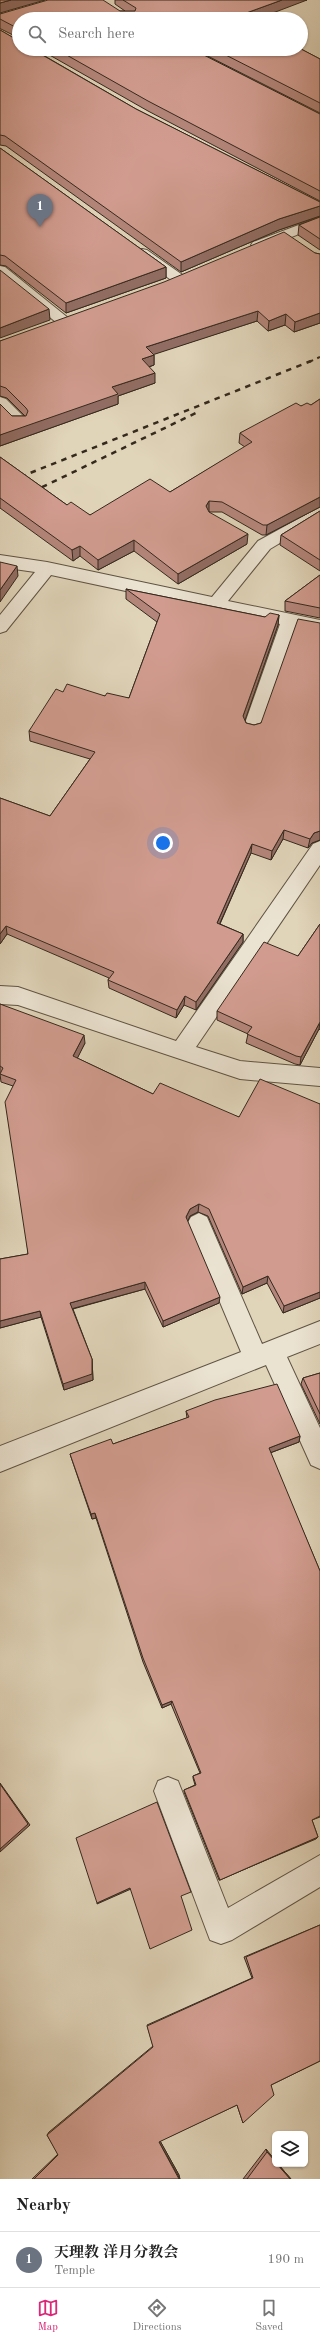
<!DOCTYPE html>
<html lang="en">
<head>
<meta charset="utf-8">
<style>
  body { margin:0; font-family:"Old Standard TT","Noto Serif JP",serif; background:#f6f6f6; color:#222 }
  .controls { position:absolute; right:12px; bottom:12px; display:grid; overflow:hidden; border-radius:6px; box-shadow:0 1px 3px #0004 }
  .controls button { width:36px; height:36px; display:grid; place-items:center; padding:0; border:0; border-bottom:1px solid #e0e0e0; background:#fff; color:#222; font:20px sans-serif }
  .you { position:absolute; left:163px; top:843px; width:14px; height:14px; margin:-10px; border:3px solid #fff; border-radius:50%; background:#1a73e8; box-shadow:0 0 0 6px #1a73e833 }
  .badge { display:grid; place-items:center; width:26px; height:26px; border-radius:50%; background:#db2777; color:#fff; font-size:13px; font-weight:700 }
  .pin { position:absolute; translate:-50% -33px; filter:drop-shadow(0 1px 2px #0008) }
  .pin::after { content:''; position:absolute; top:21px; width:14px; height:12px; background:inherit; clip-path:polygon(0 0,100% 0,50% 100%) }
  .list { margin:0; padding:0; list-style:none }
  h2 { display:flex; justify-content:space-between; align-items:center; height:52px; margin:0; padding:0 16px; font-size:17px }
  h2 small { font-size:13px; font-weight:400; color:#767676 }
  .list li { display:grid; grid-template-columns:26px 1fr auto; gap:12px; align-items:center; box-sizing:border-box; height:56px; padding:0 16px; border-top:1px solid #e0e0e0 }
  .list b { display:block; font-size:15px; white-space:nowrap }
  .list p { margin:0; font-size:13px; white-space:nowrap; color:#767676 }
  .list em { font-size:13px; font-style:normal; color:#767676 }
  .icon { flex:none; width:22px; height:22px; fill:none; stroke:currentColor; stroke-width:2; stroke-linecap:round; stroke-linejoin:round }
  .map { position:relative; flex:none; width:320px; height:2179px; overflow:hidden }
  .search { position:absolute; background:#fff; box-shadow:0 1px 3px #0004; left:12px; right:12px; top:12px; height:44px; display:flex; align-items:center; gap:10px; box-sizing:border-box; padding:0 14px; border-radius:22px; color:#767676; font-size:15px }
  .sheet { height:108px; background:#fff }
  nav { display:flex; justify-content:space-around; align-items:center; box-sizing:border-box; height:56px; border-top:1px solid #e0e0e0; background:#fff; font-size:11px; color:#767676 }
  nav a { display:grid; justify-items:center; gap:2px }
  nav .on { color:#db2777 }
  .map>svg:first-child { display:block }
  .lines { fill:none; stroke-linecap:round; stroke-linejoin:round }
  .street-casing { stroke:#5f5444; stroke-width:2 }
  .street { fill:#ebe3d2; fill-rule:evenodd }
  .rail-far1 { stroke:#34291d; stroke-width:2; stroke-dasharray:4.5 4.5; stroke-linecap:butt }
  .rail { stroke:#34291d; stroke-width:2.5; stroke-dasharray:5.5 5.5; stroke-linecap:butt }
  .wall { fill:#b4867b; stroke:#34291d }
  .shaded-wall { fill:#926d64; stroke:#34291d }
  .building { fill:#d19c8f; stroke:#34291d }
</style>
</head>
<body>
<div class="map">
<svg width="320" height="2179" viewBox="0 0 320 2179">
  <rect width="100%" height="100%" fill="#e0d4b9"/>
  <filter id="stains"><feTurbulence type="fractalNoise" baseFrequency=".005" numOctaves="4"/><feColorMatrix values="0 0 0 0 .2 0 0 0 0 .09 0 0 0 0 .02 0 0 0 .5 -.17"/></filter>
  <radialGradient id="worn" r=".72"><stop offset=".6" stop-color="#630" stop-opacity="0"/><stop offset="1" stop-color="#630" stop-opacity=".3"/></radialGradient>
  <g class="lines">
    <defs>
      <path id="street" d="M320,217V226L263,248H253L251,245L253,242Z
        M142,249L147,250L184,276L186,279L184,282H174L137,256L135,253L137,250Z
        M0,266L5,267L67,317L69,320L67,323H57L0,277Z
        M0,397L6,399L26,419L28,422L26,425H14L0,411Z
        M320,507V519L270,549L228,601L320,620V632L296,627L260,731L253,733L246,731L244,726L280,624L51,575L6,631L0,633V615L35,572L0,567V555L47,562L212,597L258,541Z
        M320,841V865L196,1047L240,1061L320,1068V1086L240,1079L18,1005L0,1004V986L18,987L176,1041L313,844Z
        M199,1213L207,1217L262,1344L320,1321V1344L287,1357L320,1428V1469L311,1465L266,1365L0,1472V1446L241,1352L187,1224L191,1217Z
        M168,1777L178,1781L228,1908L320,1855V1887L232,1940L221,1944L210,1940L154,1791L158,1781Z"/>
    </defs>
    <use href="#street" class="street-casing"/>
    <use href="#street" class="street"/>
    <path class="rail-far1" d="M309,362L320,357"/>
    <path class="rail" d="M0,485L311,361
      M32,492L200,411"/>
  </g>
  <path class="wall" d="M115,0H307L19,19V38L1,29H0V14L125,11L115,4Z
    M0,30L136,109L320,202V216L279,230L181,272L6,146L0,145Z
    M39,49H192L320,114V201L148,111Z
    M194,49H301L320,59V113Z
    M0,148L166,267V278L66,313L6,266L0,265Z
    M320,217V250L298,235L299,225Z
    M315,253L320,254V323L294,332L285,325L268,331L257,321L153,354L154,355V365L149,367L155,383L118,396V404L0,446L12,416H25L7,398L0,396V341Z
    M320,399V507L266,535H262L222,512H209L247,544L178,584L134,551L98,570L80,556L73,561L0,508V457L67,505L90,515L170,492L245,447L239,443L240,433L301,406L311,405Z
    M320,511V571L280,545L281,535Z
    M320,575V618L285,611V601Z
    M126,589L265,617L279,615L278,625L245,719L246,723L254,725L261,723L320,623V840L312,843L308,848L283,839L271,860L251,853L220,924L243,934V942L196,1010L184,1005L176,1018L109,988L108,980L109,978L7,934L0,944V798L50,816L90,759L30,741L29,731L63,692L105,696L129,698L157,622L126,599Z
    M320,924V1030L319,1029L300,1065L295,1064L246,1043L248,1034L217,1020V1011L298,956Z
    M0,1004L85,1043L77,1058L153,1094L239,1117L320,1104V1298L283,1313L267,1283L242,1294L208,1216L198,1212L190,1216L187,1221L219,1303L163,1327L145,1289L73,1309L92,1359L93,1380L64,1390L41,1317L0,1328V1259L28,1254L13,1086L1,1082L0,1074Z
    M320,1373V1424L301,1384L303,1378Z
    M186,1411L300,1436L299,1442L270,1453L320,1571V1817L312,1820L318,1837L219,1880L184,1792V1790L195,1785L193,1778V1776L200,1773L171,1704L162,1708L143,1662L96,1518L92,1519L72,1460L70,1454L113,1444L187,1418Z
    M320,1925V2061L271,2085L243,2123L237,2105L160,2141L179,2175V2179H32L58,2154L47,2135L49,2132L153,2046L147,2025L252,1978L244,1957Z
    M266,2149L275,2164H278L291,2179H243Z"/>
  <path class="shaded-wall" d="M11,0H45L0,13V3Z
    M282,0H307L257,19H238V16Z
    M320,206V216L279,230L181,272V262L279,219Z
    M166,267V278L66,313V303Z
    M49,309L50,320L0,338V328Z
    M258,311L257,321L146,357V347Z
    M320,313V323L294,332L295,322Z
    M286,314L285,325L268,331L269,321Z
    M154,355V365L142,369V359Z
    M155,373V383L118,396V404L0,446V435L112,387Z
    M320,497V507L266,535L267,525Z
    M209,501V512L206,516V506Z
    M248,534L247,544L178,584V574Z
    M134,540V551L98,570V560Z
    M80,546V556L73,561L72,550Z
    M17,566L18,576L0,602V590Z
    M279,615L278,625L243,726V716Z
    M284,830L283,839L271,860L272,851Z
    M320,831V840L312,843L308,848L310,839L314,833Z
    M252,844L251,853L216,932L217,923Z
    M6,926L7,934L0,944V934Z
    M243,934V942L196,1010V1002Z
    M185,996L184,1005L176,1018L177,1010Z
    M320,1022L319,1029L300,1065L301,1057Z
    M84,1035L85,1043L74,1065L73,1056Z
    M199,1204L198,1212L190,1216L186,1225V1217L190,1209Z
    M268,1276L267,1283L242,1294L243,1287Z
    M145,1282V1289L71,1309L70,1303Z
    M320,1292V1298L283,1313L284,1306Z
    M220,1297L219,1303L163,1327V1321Z
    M40,1311L41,1317L0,1328V1321Z
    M92,1359L93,1380L64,1390L63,1384Z
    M300,1436L299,1442L267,1454L269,1448Z
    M95,1513L96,1518L92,1519L91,1514Z
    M172,1701L171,1704L162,1708V1705Z
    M0,1783L30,1825L0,1852Z
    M318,1837L316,1839L219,1880H220Z
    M130,1888L131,1889L97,1904V1903Z
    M159,2139L179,2175L180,2179L159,2142Z
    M266,2149L275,2160V2161L267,2152Z
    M277,2164H278L291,2179H290Z"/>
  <path class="building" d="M0,0H11L0,3Z
    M48,0H103L120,11H135L136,8L123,0H282L238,16L244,19H19V29L0,19V14Z
    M0,30L19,41V49H32L136,109L320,202V206L279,219L181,262L5,136L0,135Z
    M56,49H192L320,114V191L148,101Z
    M214,49H301L320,59V103Z
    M0,148L166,267L66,303L5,256L0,255Z
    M320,217V239L299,225Z
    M284,232L315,253L320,254V313L295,322L286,314L269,321L258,311L146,347L154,355L142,359L155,373L112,387L118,394L0,435V404L12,416H26L28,411L26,408L6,388L0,386V341L164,282Z
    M0,270L49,309L0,328Z
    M320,399V497L267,525H263L222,502L209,501L206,506L209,512L248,534L178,574L134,540L98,560L80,546L72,550L0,498V457L67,505L71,502L90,515L150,479L170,492L252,442L240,433L296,403L301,406L307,403L311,405Z
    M320,511V560L281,535Z
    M0,562L17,566L0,590Z
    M320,575V608L285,601Z
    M126,589L265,617L270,613L279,615L243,716L246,723L254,725L261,723L298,619L320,623V831L314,833L310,839L284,830L272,851L252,844L217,923L243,934L196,1002L185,996L177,1010L108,980L114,972L6,926L0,934V798L50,816L95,752L29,731L56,689L63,692L67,684L105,696L107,693L129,698L160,614Z
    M320,924V1022L301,1057L296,1056L247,1034L252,1027L217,1011L264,942L298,956Z
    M0,1004L84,1035L73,1056L153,1094L160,1083L239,1117L260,1079L320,1104V1292L284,1306L268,1276L243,1287L209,1209L199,1204L190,1209L186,1217L220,1297L163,1321L145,1282L70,1303L92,1359V1374L63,1384L40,1311L0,1321V1259L28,1254L5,1102L16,1080L0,1074L3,1068L0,1066Z
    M320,1373V1414L303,1378Z
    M277,1384L300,1436L269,1448L320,1571V1816L312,1820L318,1837L220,1880L184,1790L196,1785L193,1776L201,1773L172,1701L162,1705L143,1658L95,1513L91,1514L70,1454L111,1439L113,1444L189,1417L186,1411L215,1400Z
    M0,1784L28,1824L0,1849Z
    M157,1802L191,1892L181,1896L192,1930L150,1949L130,1888L97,1903L76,1838Z
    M320,1925V2061L271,2085L274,2095L243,2123L237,2105L159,2142L179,2179H34L58,2155L47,2135L153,2047L147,2026L253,1978L246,1957Z
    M267,2152L275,2161V2164H277L290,2179H247Z"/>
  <rect width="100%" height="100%" filter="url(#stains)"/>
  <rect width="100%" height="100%" fill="url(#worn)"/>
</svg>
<div class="controls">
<button><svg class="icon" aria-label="layers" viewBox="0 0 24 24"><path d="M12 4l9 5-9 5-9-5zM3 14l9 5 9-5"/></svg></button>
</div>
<div class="you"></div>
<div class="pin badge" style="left:40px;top:227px;background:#6b7280">1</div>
<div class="search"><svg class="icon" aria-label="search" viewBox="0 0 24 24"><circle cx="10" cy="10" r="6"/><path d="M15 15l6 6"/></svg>Search here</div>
</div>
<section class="sheet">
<h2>Nearby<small></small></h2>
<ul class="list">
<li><span class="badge" style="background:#6b7280">1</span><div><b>天理教 洋月分教会</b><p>Temple</p></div><em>190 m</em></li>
</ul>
</section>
<nav>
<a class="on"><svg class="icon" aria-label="map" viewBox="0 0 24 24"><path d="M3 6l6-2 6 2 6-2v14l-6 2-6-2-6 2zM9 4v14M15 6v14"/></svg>Map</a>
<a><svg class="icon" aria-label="directions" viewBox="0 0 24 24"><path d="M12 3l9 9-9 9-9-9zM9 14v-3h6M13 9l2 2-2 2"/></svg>Directions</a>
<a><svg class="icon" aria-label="saved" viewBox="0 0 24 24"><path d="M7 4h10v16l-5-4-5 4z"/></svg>Saved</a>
</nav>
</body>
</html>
